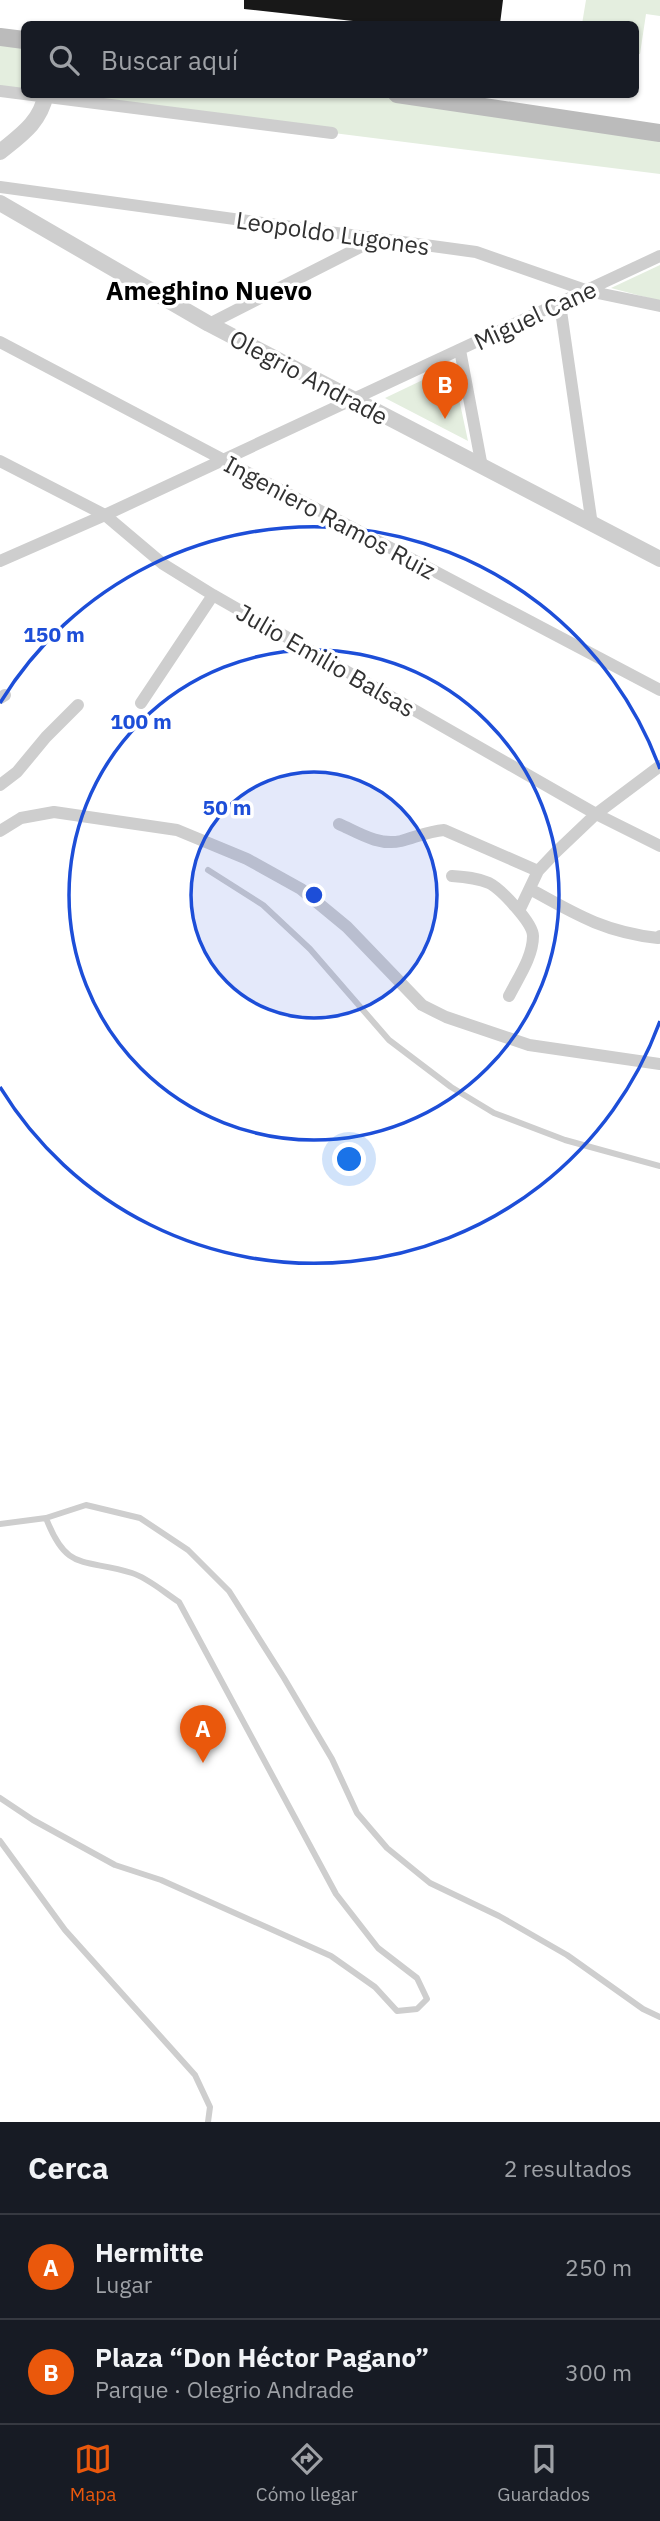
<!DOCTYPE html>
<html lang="es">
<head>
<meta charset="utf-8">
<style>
  body { margin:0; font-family:"IBM Plex Sans",sans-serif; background:#20242c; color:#f1f3f6 }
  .you { position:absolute; left:350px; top:1160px; width:24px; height:24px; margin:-18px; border:5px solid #fff; border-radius:50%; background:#1a73e8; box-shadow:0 0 0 10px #1a73e833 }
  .badge { display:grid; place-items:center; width:46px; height:46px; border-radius:50%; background:#ea580c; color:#fff; font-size:23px; font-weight:700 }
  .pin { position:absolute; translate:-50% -58px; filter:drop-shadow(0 2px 4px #0008) }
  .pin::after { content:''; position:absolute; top:37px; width:24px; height:21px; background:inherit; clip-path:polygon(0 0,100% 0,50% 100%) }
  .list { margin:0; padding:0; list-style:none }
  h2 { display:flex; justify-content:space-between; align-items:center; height:91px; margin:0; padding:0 28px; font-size:30px }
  h2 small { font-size:23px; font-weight:400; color:#9ea1a6 }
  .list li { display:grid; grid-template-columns:46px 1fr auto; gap:21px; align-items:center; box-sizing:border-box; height:105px; padding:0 28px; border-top:2px solid #363941 }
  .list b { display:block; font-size:26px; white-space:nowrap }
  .list p { margin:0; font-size:23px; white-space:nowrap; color:#9ea1a6 }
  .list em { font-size:23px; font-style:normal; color:#9ea1a6 }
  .icon { flex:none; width:38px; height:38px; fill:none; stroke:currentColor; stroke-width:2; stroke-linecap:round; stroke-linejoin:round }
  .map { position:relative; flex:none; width:660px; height:2122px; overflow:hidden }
  .search { position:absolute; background:#171b24; box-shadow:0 2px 5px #0004; left:21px; right:21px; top:21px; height:77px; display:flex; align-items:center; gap:18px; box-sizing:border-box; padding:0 24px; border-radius:10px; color:#9ea1a6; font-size:26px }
  .sheet { height:301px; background:#171b24 }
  nav { display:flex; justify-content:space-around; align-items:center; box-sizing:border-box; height:98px; border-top:2px solid #363941; background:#171b24; font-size:19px; color:#9ea1a6 }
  nav a { display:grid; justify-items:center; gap:4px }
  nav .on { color:#ea580c }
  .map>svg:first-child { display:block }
  .green { fill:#e4eedf }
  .building { fill:#181818 }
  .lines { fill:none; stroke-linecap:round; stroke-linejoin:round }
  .service { stroke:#cecece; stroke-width:6 }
  .minor { stroke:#cecece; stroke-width:12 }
  .tertiary { stroke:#cecece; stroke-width:16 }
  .secondary { stroke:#bbb; stroke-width:18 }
  .ring { fill:none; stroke:#1d4ed8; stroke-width:3.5 }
  .labels { text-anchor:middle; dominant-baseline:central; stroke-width:7; stroke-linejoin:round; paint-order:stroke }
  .street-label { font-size:24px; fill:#313131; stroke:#fff }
  .neighbourhood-label { font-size:26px; font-weight:bold; fill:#000; stroke:#fff }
  .centre { fill:#1d4ed8; stroke:#fff; stroke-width:3.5 }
  .ring-label { font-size:21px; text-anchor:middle; font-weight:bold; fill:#1d4ed8; stroke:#fff; stroke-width:7; stroke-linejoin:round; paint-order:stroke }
</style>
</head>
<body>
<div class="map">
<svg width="660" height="2122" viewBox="0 0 660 2122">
  <rect width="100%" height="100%" fill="#fff"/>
  <path class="green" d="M586,0H660V16L646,14L640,54H636V24H582Z
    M0,37L24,40V94L397,95L660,133V174L0,91Z
    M660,265V301L611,288Z
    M452,366L468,441L385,398Z"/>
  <path class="building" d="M244,0H503L500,24H380L244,9Z"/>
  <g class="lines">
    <path class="service" d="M208,870L263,905L310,949L389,1040L451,1087L494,1113L565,1140L660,1166
      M46,1518L86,1505L140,1518L188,1550L229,1591L284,1678L332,1759L357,1813L387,1848L430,1883L499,1916L567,1955L643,2009L660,2017
      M0,1524L46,1518C67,1573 84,1558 132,1573C148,1578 165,1593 179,1602L336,1894L378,1948L417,1978L427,1999L417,2009L397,2011L375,1987L331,1956L161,1880L115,1865L33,1820L0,1798
      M0,1841L65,1930L195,2075L210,2107L208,2122"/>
    <path class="minor" d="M0,91L332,133
      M0,187L476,252L588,291L660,306
      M560,304L592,525
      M209,324L376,239
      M0,342L660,690
      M460,350L482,467
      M0,461L105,515L163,564L213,595L596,814L660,846
      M0,561L105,515L660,256
      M0,698L5,695
      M141,703L213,595
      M0,785L17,772L46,737L78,705
      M339,824C359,833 378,846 401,841C416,837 429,831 444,830L538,871
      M0,831L21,818L54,812L177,830L247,859L301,889L347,927L422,1005L446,1017L529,1045L660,1064
      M452,876C466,877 477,878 489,883C501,889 533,923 533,936C533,957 518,978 509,996
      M530,889C575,914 604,932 658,938L660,936
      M519,911L538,871L555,853L596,814L660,766"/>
    <path class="tertiary" d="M0,152C21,135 40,123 46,94
      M0,203L209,324L660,559"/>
    <path class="secondary" d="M0,37L24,40
      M397,94L660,133"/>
  </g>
  <circle cx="314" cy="895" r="123" fill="#1d4ed8" fill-opacity=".12"/>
  <g class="ring">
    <circle cx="314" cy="895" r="123"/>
    <circle cx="314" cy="895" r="245"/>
    <path d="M660 1021A368 368 0 0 1 0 1087M0 703A368 368 0 0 1 660 769"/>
  </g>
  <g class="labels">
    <g class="street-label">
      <text transform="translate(333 233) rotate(8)">Leopoldo Lugones</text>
      <text transform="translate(535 315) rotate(-25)">Miguel Cane</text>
      <text transform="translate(309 377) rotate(28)">Olegrio Andrade</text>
      <text transform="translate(330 517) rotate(28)">Ingeniero Ramos Ruiz</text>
      <text transform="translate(326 660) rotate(30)">Julio Emilio Balsas</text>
    </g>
    <g class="neighbourhood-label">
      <text x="209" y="290">Ameghino Nuevo</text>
    </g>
  </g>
  <circle cx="314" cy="895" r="10" class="centre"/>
  <g class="ring-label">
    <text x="54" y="642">150 m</text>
    <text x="141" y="729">100 m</text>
    <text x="227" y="815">50 m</text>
  </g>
</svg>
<div class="you"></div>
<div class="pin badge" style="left:203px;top:1763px">A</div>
<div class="pin badge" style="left:445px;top:419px">B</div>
<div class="search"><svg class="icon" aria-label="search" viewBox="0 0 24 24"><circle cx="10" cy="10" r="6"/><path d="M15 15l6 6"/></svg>Buscar aquí</div>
</div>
<section class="sheet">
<h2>Cerca<small>2 resultados</small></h2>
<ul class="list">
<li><span class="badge">A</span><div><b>Hermitte</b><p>Lugar</p></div><em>250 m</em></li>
<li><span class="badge">B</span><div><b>Plaza “Don Héctor Pagano”</b><p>Parque · Olegrio Andrade</p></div><em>300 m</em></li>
</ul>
</section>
<nav>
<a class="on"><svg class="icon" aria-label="map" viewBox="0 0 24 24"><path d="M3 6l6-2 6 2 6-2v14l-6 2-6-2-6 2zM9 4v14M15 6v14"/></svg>Mapa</a>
<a><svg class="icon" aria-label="directions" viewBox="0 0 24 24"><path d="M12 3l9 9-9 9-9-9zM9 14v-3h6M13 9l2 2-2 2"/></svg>Cómo llegar</a>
<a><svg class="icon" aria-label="saved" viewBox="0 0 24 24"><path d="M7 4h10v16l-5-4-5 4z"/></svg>Guardados</a>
</nav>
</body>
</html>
